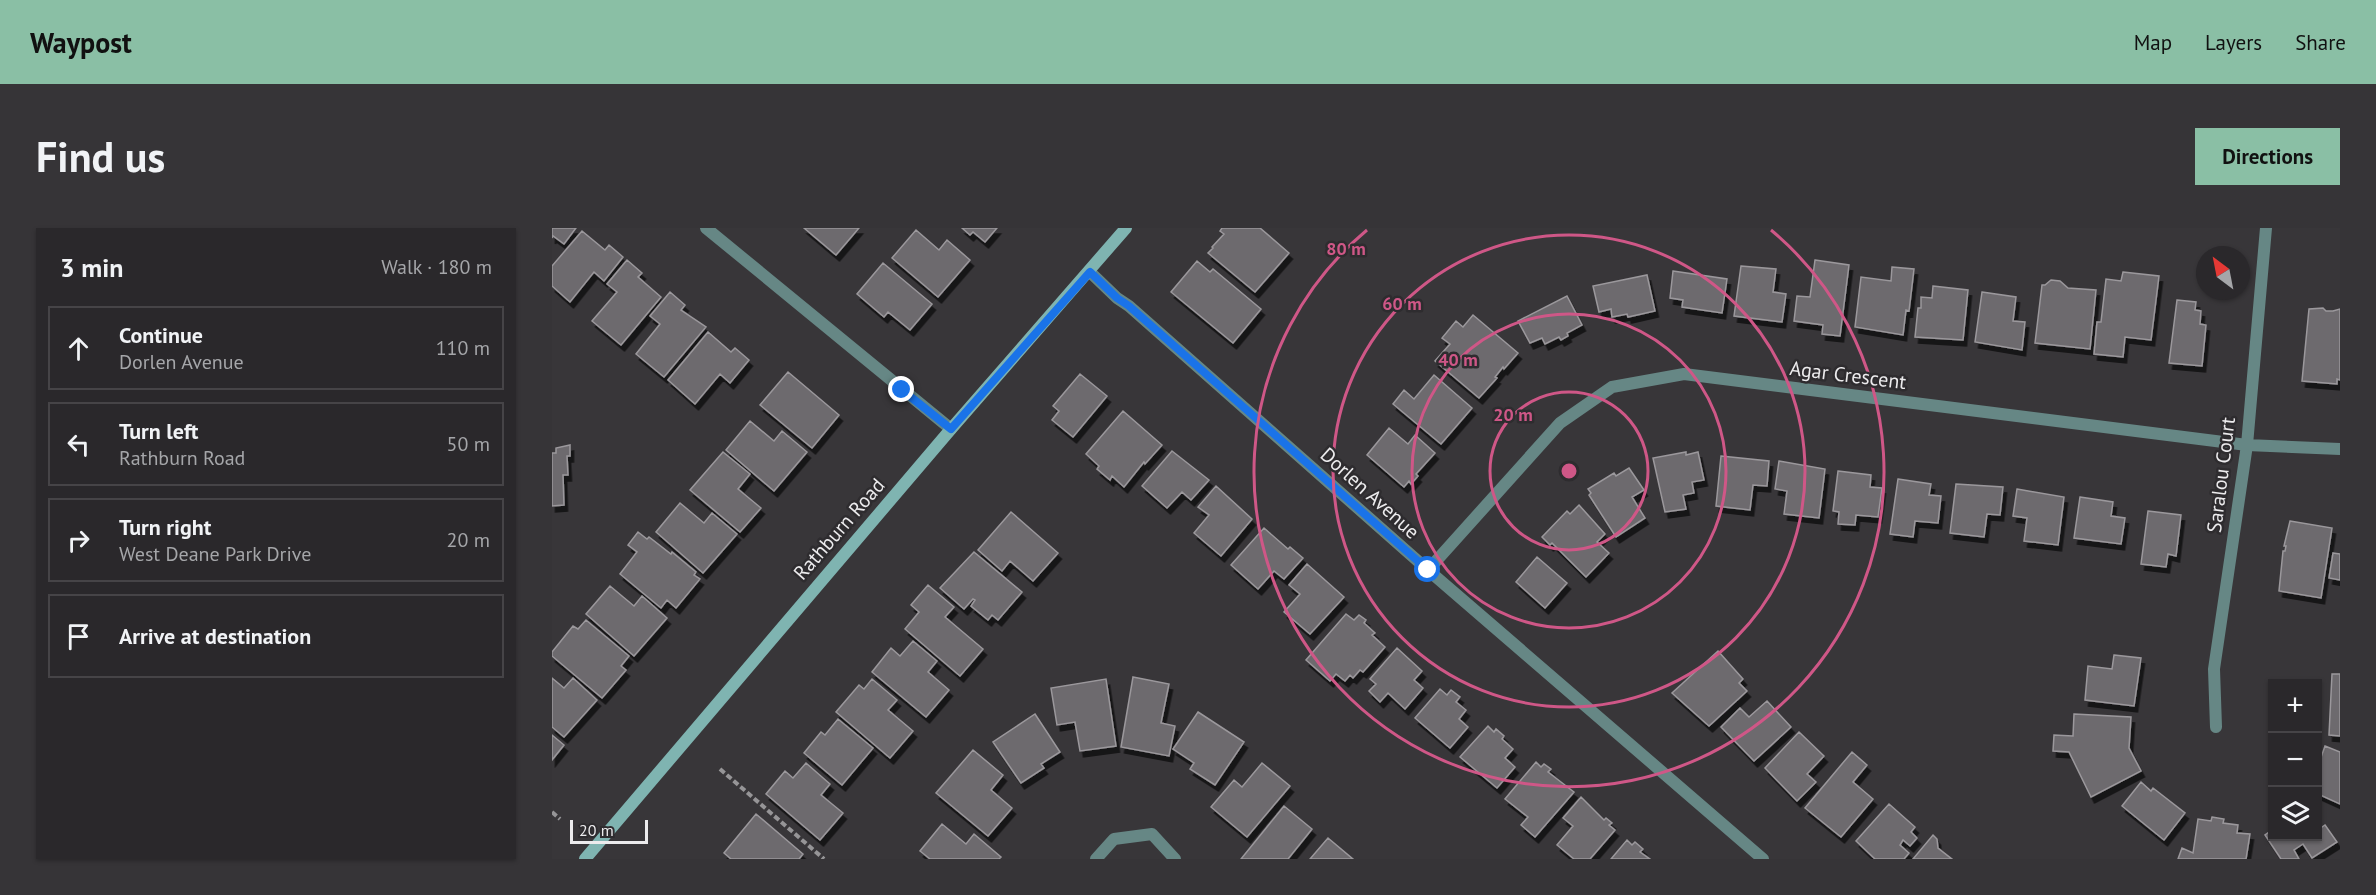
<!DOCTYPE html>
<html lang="en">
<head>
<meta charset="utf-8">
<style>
  body { margin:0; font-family:"PT Sans",sans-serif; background:#363437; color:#f1f3f6 }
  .controls { position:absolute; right:18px; bottom:18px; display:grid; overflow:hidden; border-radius:0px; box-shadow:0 2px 4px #0004 }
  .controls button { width:54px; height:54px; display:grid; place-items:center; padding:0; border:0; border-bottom:2px solid #464447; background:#2a282b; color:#f1f3f6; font:30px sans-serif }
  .compass { position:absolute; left:1644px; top:18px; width:54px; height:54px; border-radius:50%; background:#2a282b; box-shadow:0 2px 4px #0004; rotate:328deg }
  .scale { position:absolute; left:18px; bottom:15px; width:78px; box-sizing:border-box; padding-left:6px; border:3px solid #ecebed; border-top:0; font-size:16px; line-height:21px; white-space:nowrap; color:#ecebed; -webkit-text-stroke:4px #2e2c2f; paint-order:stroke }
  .stop { position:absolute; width:18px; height:18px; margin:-14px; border:4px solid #1a73e8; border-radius:50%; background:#fff }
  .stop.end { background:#1a73e8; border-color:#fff; box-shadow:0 2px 6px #0008 }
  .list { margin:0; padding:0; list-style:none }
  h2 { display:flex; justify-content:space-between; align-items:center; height:78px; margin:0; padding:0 24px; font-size:26px }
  h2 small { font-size:20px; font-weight:400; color:#a5a6a9 }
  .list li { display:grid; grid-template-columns:39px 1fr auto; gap:18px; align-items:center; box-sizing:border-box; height:84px; margin:0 12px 12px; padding:0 12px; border:2px solid #464447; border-radius:0px }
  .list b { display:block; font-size:22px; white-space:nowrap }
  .list p { margin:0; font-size:20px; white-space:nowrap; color:#a5a6a9 }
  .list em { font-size:20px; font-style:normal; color:#a5a6a9 }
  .icon { flex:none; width:33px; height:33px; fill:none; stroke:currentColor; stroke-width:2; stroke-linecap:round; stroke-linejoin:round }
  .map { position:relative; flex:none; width:1788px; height:631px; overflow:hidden; border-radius:0px }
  header { display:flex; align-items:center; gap:36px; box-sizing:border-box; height:84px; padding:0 30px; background:#8abfa5; color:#111 }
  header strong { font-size:28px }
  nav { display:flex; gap:33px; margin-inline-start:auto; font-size:21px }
  .intro { display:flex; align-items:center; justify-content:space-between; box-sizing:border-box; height:144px; padding:0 36px }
  h1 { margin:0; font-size:42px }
  .button { padding:15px 27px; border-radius:0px; background:#8abfa5; color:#111; font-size:21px; font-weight:700 }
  main { display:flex; gap:36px; padding:0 36px }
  aside { flex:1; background:#2a282b; border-radius:0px; box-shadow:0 2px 4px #0004 }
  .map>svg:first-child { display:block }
  .building { fill:#6d6a6e; stroke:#9b989c; stroke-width:1.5; filter:url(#shadow) }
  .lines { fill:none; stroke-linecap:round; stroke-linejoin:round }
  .path { stroke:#969597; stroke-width:4; stroke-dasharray:6 3; stroke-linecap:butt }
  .street { stroke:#668785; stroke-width:12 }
  .secondary { stroke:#7fb4b1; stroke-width:12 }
  .route { stroke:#1a73e8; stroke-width:8 }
  .ring { fill:none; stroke:#cf5787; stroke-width:3 }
  .labels { text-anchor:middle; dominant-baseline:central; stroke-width:5; stroke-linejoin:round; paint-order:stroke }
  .street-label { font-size:20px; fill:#ecebed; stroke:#2e2c2f }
  .centre { fill:#cf5787; stroke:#2e2c2f; stroke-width:3 }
  .ring-label { font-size:18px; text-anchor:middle; font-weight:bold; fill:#cf5787; stroke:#2e2c2f; stroke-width:5; stroke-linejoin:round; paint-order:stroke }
</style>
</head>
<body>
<header>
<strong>Waypost</strong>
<nav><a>Map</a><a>Layers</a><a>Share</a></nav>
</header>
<div class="intro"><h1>Find us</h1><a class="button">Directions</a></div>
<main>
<aside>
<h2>3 min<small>Walk · 180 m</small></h2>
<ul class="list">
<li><svg class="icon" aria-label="ahead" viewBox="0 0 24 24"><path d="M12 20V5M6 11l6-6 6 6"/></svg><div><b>Continue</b><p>Dorlen Avenue</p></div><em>110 m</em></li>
<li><svg class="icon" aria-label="left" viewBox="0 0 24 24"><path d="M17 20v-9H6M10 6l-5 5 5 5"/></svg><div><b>Turn left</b><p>Rathburn Road</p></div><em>50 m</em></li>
<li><svg class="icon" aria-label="right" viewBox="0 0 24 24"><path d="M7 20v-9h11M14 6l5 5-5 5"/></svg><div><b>Turn right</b><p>West Deane Park Drive</p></div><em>20 m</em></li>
<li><svg class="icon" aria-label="arrive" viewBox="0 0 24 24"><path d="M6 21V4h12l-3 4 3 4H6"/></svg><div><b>Arrive at destination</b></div></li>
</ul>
</aside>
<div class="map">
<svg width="1788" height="631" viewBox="0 0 1788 631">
  <defs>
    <filter id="shadow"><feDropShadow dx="3.5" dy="6" stdDeviation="0" flood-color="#0009"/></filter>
  </defs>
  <rect width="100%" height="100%" fill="#383639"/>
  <path class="building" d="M0,0H24L12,16L1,8L0,10Z
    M252,0H307L284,27Z
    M410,0H445L433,14L421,4L418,7Z
    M670,0H708L737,25L703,64L656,25L661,20L660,19L672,6L668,3Z
    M364,2L387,22L395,12L418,32L386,69L340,30Z
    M30,3L53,22L57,17L71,29L52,53L42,44L18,74L0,58V38Z
    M75,32L90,45L86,49L109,69L69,117L40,93L65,64L55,56Z
    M1263,32L1297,37L1288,108L1270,106L1271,97L1242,93L1245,68L1258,69Z
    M645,33L658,44L661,41L709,81L681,115L619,64Z
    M331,35L380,76L358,102L336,84L332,89L305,66Z
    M1189,38L1224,41L1221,64L1234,66L1230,94L1182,88Z
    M1340,39L1362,41L1357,83L1354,82L1351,107L1303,99L1309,49L1339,53Z
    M1121,43L1175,51L1170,85L1130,79L1131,72L1118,70Z
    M1571,44L1607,48L1599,112L1573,109L1571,129L1542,126L1545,94H1549L1554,51L1569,53Z
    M1095,47L1103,83L1076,89L1075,86L1060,89L1059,81L1047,84L1041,58Z
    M1499,52L1508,53L1516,60L1544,62L1538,121L1483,115L1490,57H1493Z
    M1381,58L1416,62L1411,112L1363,109L1366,80H1369V69L1380,70Z
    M118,64L133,77L129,82L154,99L112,149L84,126L108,96L98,88Z
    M1430,64L1464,69L1461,93L1473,94L1470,122L1423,114Z
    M1015,68L1030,97L1015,105L1016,108L1009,112L1007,109L993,116L990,110L978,115L966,93Z
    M1625,72L1644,74L1643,82L1649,83L1648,96L1654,97L1650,138L1617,135Z
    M1771,80L1774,83H1781L1788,81V152L1785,151V156L1750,153L1757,81Z
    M921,87L966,125L952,141L951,139L943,149L945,150L927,170L883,133L898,116L890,110L904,93L911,99Z
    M156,104L179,124L183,120L197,132L178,155L168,146L143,176L116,152Z
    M236,144L287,187L260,220L208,177Z
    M528,146L555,168L521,209L500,192L507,183L501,178Z
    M882,147L920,180L889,216L841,176L852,162L862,171Z
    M571,183L610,217L593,236L592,234L572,259L560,248L558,252L545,241L547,238L534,226Z
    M198,193L222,213L230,203L255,224L222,263L174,222Z
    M837,200L856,216L863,207L883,225L864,246L866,248L859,256L857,253L852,259L815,227Z
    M18,217V228H15L16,247H11L12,277L0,278V225H4V220Z
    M620,223L657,252L639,272L630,264L615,280L590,258Z
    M171,224L198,246L186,261L209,280L188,304L138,262Z
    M1134,224V227L1146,224L1152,252L1140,254L1142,265L1131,267L1134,281L1113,284L1101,230Z
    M1169,228L1217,233L1215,258L1201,257L1198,282L1164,278Z
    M1227,233L1273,241L1267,290L1232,286L1235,263L1223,261Z
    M1077,240L1092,262L1080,269L1093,290L1064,309L1037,267L1039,265L1036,261L1062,245L1064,248Z
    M1286,243L1319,247L1318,259L1330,260L1326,289L1304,287L1303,297L1286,296L1287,284L1281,283Z
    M1346,251L1379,256L1377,267L1389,268L1386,295L1363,293L1361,309L1338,306Z
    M1404,256L1451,259L1448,287L1435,286L1432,309L1398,305Z
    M664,258L700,291L669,328L642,305L657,287L646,279Z
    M1465,261L1512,269L1506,317L1472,313L1475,290L1461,288Z
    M1528,269L1561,274L1559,288L1573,290L1569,316L1522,310Z
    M128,275L152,295L160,285L185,306L151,345L104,304Z
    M1027,277L1053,306L1045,314L1057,325L1034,349L1000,315L998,317L990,309L1015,283L1018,286Z
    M1596,283L1629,287L1624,328L1616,326L1614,339L1589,336Z
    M459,284L506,325L481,353L458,333L450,343L426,322Z
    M1738,293L1780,300L1769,370L1727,363L1731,323H1733L1734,318H1732Z
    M712,300L736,321L738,319L751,330L732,351L722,343L706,361L679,337Z
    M86,304L95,311L97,309L119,326L120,324L144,344L142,347L148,351L124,380L115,372L109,380L68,346L85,324L76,317Z
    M422,324L470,364L446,392L440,387L436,392L419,378L423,372L421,371L412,381L388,360Z
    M1781,325L1788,326V352L1777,350Z
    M985,329L1015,355L993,380L964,354Z
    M755,336L792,369L758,406L732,384L748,366L737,357Z
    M376,357L402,379L393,389L431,421L408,448L353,401L367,384L359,377Z
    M58,358L82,378L90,368L115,390L82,428L34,386Z
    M794,386L802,392L807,387L814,392L812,395L823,405L820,407L833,419L811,444L808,442L801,450L798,447L793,453L784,446L778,453L754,432Z
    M34,392L77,428L69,438L74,442L50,470L0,428V424L21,398L26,401Z
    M361,413L385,433L376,444L397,462L374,489L320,444L339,420L348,428Z
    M845,420L870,443L862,452L871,460L853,481L836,465L828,474L817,463L824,456L818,451Z
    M1166,423L1191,451L1187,455L1195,463L1157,498L1120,465Z
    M1562,427L1589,430L1582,478L1533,472L1536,438L1560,441Z
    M1780,446H1788V508L1777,507Z
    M581,449L617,456L609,495L623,498L617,528L569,519Z
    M0,450L12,460L21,450L45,472L12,509L0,499Z
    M320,451L345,472L336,482L361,503L338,530L284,484L307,457L312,461Z
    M554,451L564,518L528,523L523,494L505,497L499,460Z
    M888,461L895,467L899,462L908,469L904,474L914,482L907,491L916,499L898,520L863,490Z
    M1215,473L1239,499L1202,533L1169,499L1188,480L1197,489Z
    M646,484L692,514L663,557L638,541L642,535L621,521Z
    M483,486L508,524L489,536L492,540L469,555L441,514Z
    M1522,486L1579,489L1577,520L1589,543L1539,569L1517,524L1501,523L1502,507L1521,508Z
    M286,491L321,520L290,557L252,525L269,504L273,507Z
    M936,498L942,504L944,501L952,508L950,511L961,521L953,530L963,539L945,560L908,529Z
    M1247,504L1272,528L1255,546L1264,554L1245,573L1213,540Z
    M0,507L12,517L0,532Z
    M1773,518L1788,524V576L1766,566V538Z
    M421,522L451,547L439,562L460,580L436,608L384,565Z
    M1300,524L1315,537L1301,554L1321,571L1289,609L1253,580Z
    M984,534L989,539L992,536L999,541L996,544L1022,564L983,609L969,597L976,589L953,571Z
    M254,535L278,556L269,567L291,585L268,612L214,566L233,543L241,550Z
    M710,535L738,558L695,609L659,579L682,552L690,559Z
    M1589,554L1599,563L1601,560L1633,585L1612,612L1570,578Z
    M1029,569L1052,592L1054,590L1060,595L1057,597L1063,602L1038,631H1022L1005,617L1021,598L1011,590Z
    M1337,576L1363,599L1359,604L1365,610L1358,618L1351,612L1348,617L1357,625L1352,631H1323L1304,613Z
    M732,578L760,601L736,631H689Z
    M204,586L251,626L247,631H179L172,625Z
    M1660,589L1672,591L1671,595L1686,597L1685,605L1698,606L1694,631H1626L1630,620L1641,625L1646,591L1659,593Z
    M390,596L414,616L422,606L449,629L447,631H378L368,623Z
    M1773,597L1785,614L1760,630L1751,616L1742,622L1747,631H1729L1713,607L1720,602V608H1766V602Z
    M1381,607L1385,611L1386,620L1400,631H1361Z
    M776,610L801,631H758Z
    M1075,612L1080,617L1083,614L1091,621L1088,624L1098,631H1059Z"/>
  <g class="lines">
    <path class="path" d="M168,541L272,631
      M0,584L8,591"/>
    <path class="street" d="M154,0L399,201
      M538,44L565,70L577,78L876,342L1211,631
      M876,342L1008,195L1060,159L1132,146L1695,217L1788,221
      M1664,499L1662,441L1695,217L1714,0
      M544,631L562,611L600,606L623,631"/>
    <path class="secondary" d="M33,631L399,201L574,0"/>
  </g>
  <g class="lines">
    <path class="route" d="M350,162L399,201L538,44L565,70L577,78L876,342"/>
  </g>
  <g class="ring">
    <circle cx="1017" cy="243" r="79"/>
    <circle cx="1017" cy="243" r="157"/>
    <circle cx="1017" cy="243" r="236"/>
    <path d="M1219 2A315 315 0 1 1 815 2"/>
  </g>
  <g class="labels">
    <g class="street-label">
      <text transform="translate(1296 147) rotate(7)">Agar Crescent</text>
      <text transform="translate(1669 247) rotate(-83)">Saralou Court</text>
      <text transform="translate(818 265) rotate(42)">Dorlen Avenue</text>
      <text transform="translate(287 301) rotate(-49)">Rathburn Road</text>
    </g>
  </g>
  <circle cx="1017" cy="243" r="9" class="centre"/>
  <g class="ring-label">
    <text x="794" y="27">80 m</text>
    <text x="850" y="82">60 m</text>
    <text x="906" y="138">40 m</text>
    <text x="961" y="193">20 m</text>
  </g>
</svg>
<div class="controls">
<button>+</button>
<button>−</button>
<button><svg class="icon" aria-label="layers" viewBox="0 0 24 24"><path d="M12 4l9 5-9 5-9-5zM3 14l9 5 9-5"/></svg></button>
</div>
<svg class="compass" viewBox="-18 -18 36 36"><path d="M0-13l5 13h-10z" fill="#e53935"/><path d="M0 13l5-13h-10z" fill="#a5a6a9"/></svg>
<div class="scale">20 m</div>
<div class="stop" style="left:876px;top:342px"></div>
<div class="stop end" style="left:350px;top:162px"></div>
</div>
</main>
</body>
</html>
